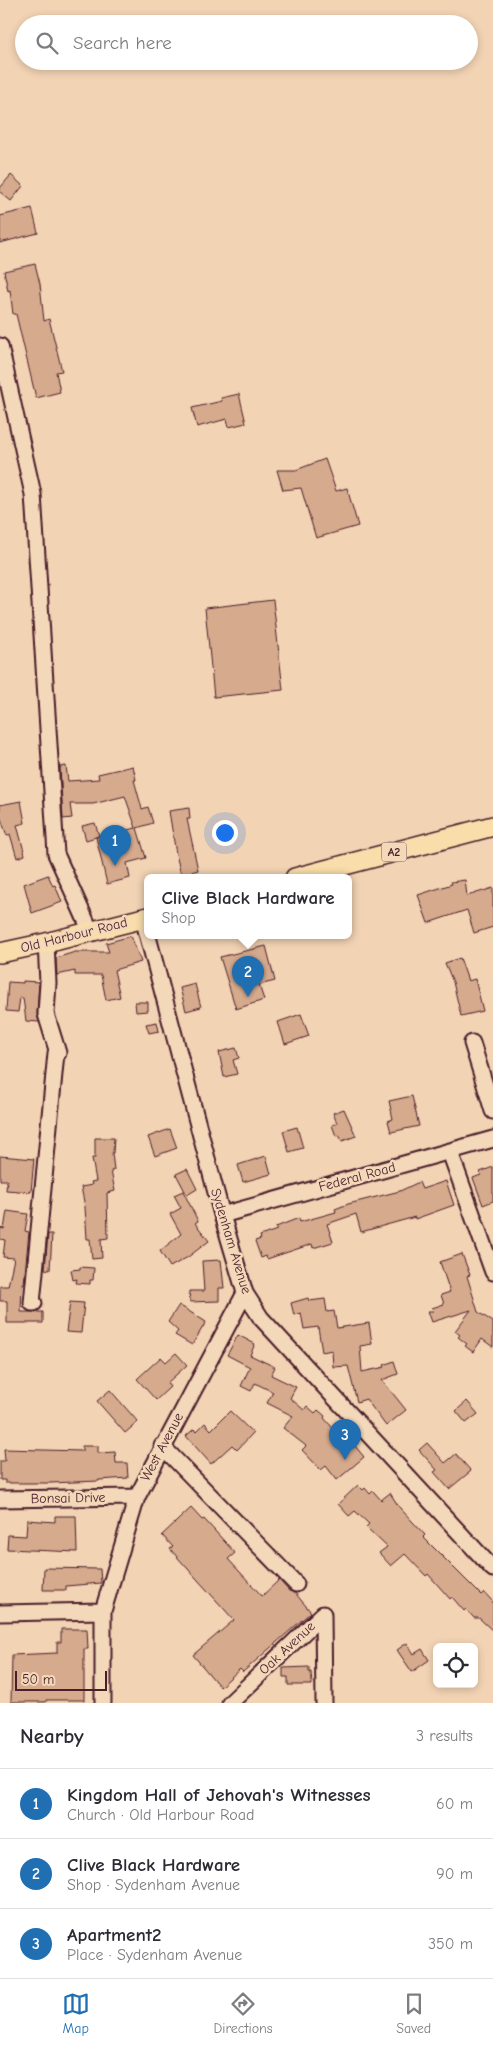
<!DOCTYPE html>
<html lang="en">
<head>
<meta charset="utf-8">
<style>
  body { margin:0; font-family:"Comic Neue",sans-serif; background:#f2f2f3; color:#2b2b33 }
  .controls { position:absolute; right:15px; bottom:15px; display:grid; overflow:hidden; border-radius:8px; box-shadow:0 2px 8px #0003 }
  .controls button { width:45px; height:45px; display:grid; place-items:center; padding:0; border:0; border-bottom:1px solid #e1e1e2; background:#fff; color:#2b2b33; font:25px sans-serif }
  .scale { position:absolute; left:15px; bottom:12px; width:92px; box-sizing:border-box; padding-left:5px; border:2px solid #4a1f2b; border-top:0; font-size:14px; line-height:18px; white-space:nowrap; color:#4a1f2b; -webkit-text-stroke:4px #f3d8ba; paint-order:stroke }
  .you { position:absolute; left:224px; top:832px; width:18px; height:18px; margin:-12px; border:4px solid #fff; border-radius:50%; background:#1a73e8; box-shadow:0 0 0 8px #1a73e833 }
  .badge { display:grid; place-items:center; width:32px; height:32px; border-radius:50%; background:#1f6fb2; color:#fff; font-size:16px; font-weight:700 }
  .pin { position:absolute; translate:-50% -41px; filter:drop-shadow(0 1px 2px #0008) }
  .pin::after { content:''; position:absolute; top:26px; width:18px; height:15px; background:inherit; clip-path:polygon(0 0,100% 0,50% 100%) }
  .popup { position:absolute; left:144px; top:874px; width:208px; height:65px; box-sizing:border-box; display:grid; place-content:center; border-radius:8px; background:#fff; filter:drop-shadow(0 1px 4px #0005); font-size:16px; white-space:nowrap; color:#7c7c81 }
  .popup b { font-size:19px; color:#2b2b33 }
  .popup::after { content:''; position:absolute; left:50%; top:100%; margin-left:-10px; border:10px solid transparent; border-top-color:#fff }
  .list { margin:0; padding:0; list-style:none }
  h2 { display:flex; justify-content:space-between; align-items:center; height:65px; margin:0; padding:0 20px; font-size:21px }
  h2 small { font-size:16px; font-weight:400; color:#7c7c81 }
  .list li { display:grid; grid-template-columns:32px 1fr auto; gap:15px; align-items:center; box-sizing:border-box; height:70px; padding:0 20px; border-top:1px solid #e1e1e2 }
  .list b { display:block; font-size:19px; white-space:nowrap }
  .list p { margin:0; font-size:16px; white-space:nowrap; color:#7c7c81 }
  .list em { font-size:16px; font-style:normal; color:#7c7c81 }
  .icon { flex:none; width:28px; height:28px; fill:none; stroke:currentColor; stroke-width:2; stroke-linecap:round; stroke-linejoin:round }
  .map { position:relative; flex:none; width:493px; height:1703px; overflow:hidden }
  .search { position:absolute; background:#fff; box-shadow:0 2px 8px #0003; left:15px; right:15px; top:15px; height:55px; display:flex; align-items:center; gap:12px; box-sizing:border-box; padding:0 18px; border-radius:28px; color:#7c7c81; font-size:19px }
  .sheet { height:275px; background:#fff }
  nav { display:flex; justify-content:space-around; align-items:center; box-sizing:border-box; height:70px; border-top:1px solid #e1e1e2; background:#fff; font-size:14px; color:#7c7c81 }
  nav a { display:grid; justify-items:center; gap:2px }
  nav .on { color:#1f6fb2 }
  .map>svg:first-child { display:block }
  .building { fill:#d6aa8d; stroke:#4a1f2b }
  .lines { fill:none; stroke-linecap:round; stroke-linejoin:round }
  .minor-casing { stroke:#4a1f2b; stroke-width:19 }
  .major-casing { stroke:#4a1f2b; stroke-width:22 }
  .minor { stroke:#f3d8ba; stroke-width:15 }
  .major { stroke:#f9deab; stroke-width:19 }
  .labels { text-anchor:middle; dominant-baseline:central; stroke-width:5; stroke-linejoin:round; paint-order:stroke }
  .shield { fill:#f3d8ba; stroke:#7d5656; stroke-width:1 }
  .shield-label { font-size:12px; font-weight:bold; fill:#4a1f2b }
  .street-label { font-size:14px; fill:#4a1f2b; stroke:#f3d8ba }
</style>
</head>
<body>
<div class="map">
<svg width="493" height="1703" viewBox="0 0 493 1703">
  <rect width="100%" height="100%" fill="#f2d3b4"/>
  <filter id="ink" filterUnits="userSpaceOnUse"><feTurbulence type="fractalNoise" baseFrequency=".02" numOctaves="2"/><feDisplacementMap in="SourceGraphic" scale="10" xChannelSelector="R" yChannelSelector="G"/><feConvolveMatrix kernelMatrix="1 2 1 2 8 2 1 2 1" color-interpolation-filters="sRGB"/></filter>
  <g filter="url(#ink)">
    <path class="building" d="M11,175L23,186L11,201L0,192V188Z
      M32,208L38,233L0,243V216Z
      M35,264L40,284L44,321L49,319L62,371L56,372L60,392L36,398L16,314H13L10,290L8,291L4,271Z
      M239,394L246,423L229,427L227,419L197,427L192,408L222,401L221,398Z
      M325,459L336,491L347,488L358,526L316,538L301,488L283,490L277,470H296Z
      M273,600L283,690L214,697L205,608Z
      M66,766L68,781L99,779L98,774L133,766L136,780H134L142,809L148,807L153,823L137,828L146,858L127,863L130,878L107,884L96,837L136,828L125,796L93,804H70L72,818L63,819L60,767Z
      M21,801L25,823L17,825L25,855L17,858L10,834L7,836L0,816V805Z
      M189,808L190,819H187L198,870L181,875L176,854L169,811Z
      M95,823L99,836L86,840L82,826Z
      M48,875L53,886L55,885L62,902L32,913L24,884Z
      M465,880L467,896L493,888V927L474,933L467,910L428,923L418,895L452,884L451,882Z
      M131,936L141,962L114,970L120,997L106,1000L101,975H75V971L57,975L56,958L75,952H109L106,943Z
      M266,946L275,981L259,985L264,1000L236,1009L220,957Z
      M460,958L468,981L475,979L483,1011L461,1016L453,982L445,963Z
      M23,981L39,982L37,1014L39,1022L26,1021L23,998H20L18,1012L6,1011L8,982L23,983Z
      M195,984L201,1007L186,1011L180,988Z
      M135,1002H148V1011L136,1012Z
      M301,1014L309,1036L285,1044L278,1022Z
      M157,1022L159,1031L149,1033L146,1024Z
      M236,1048L239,1058L233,1060L237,1074L224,1077L219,1052Z
      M412,1096L419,1126L391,1132L388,1121L393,1119L389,1101Z
      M344,1109L356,1136L342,1141L339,1135L336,1136L332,1125L337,1123L333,1113Z
      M297,1127L303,1148L289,1152L283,1131Z
      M170,1129L177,1148L155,1156L148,1137Z
      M95,1138H114L113,1153H112L114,1170L111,1171L115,1191L107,1193L108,1238L101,1239L102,1258L92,1259L90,1239H87L85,1207L81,1187L92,1185L91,1182L96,1181L92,1158H95Z
      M0,1156L34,1159L31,1192L6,1190L7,1180H0Z
      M266,1156L271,1174L243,1182L238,1165Z
      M493,1167V1201L483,1205L473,1178L481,1175L480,1172Z
      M187,1169L197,1189L187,1195L176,1174Z
      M446,1181L454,1205L415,1219V1217L361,1232L356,1214L327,1224L333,1242L313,1248L312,1244L267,1259L266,1256L261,1258L255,1241L261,1239L260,1236L277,1230L276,1227L299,1218L300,1222L336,1212L335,1209L348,1204L400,1191L419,1182L422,1189Z
      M183,1191L198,1221L195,1223L209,1241L188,1257L170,1267L160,1251L181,1234L170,1214L181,1208L174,1195Z
      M7,1211L28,1214L25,1231L29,1232L24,1284L22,1283L21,1312H43V1323H7V1301H0V1286H8L14,1258L3,1257L5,1240L0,1239V1228L4,1229Z
      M48,1234H52L50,1270L45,1269Z
      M462,1254L470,1275L467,1276L478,1312L493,1322V1347L482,1339L473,1352L465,1346L467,1344L458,1337L460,1335L455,1331L471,1310L432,1322L428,1311H433L432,1308L444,1304L441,1295L450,1292L440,1262Z
      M221,1260L224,1288H219V1301L190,1302L189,1291H204L202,1261Z
      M80,1267L94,1268L93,1280H90V1284L76,1283L77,1279L73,1280L71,1270L80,1269Z
      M308,1298L309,1301L325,1299L327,1312L334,1311L337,1328L369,1323L372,1344L360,1346L362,1372L385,1367L384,1365L394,1361L398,1374L382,1380L406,1410L386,1426L366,1399L357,1402L348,1366L333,1367L332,1350L322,1352L318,1327L304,1329L301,1313L294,1315L291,1303Z
      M70,1302L84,1303L81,1333L66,1332Z
      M179,1305L206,1322L192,1345L175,1335L178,1331L168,1322Z
      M238,1335L255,1344L250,1355L275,1367L271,1375L296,1387L290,1398L304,1410L307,1406L315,1413L318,1410L325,1416L324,1418L347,1444L351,1441L364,1457L337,1480L326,1466L321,1470L302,1450L306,1446L283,1428L293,1416L267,1403L273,1392L255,1383L251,1391L241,1386L250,1367L227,1355Z
      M176,1353L187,1365L167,1383L170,1387L156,1400L137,1379L161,1357L166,1362Z
      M110,1390L138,1422L125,1433L97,1401Z
      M467,1401L478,1414L466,1423L456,1411Z
      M230,1411L253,1433L237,1450L232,1445L211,1464L186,1436L194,1429L196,1432L205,1423L211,1430Z
      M427,1443L445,1463L456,1454L471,1471L449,1489L434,1472L437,1470L419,1450Z
      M82,1446H98V1453L115,1452L116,1463H127L128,1478L99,1480V1481L50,1483H5V1480H0V1461H5L4,1449L82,1451Z
      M358,1485L363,1490L365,1488L370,1494L373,1491L381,1500L390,1493L399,1507L425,1535L423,1537L481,1595L484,1592L493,1602V1631L479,1618H474L466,1609L464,1611L452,1597L450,1599L428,1574L426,1576L405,1554L391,1566L379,1553L387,1547L366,1527L369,1524L355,1511L349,1516L338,1504Z
      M191,1508L202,1520L204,1519L235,1553L228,1559L262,1596L279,1580L289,1591L295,1593L311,1612L243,1672L240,1669L220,1687L193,1655L234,1620L170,1549L173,1547L162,1535Z
      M55,1516H76L77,1552L7,1549L8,1535L26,1536L27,1520L55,1522Z
      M44,1568L100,1569L101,1583L66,1586V1590H43Z
      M61,1629H87L88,1649H84V1700H46V1702H11L12,1655L57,1653V1642H61Z
      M407,1643L414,1654L422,1649L429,1660L412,1672L397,1650Z
      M309,1667V1672H311L312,1685H288V1677H283V1668Z"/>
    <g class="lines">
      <defs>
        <path id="minor" d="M0,346L33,494L56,854L91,932
          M143,918L222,1215L245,1293L261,1318L493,1569
          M472,1043L493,1111
          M450,1152L493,1272
          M222,1215L493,1139
          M34,1303H32L56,1053H58L46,1014L48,983L46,943
          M162,1446L296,1584
          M0,1499L137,1497
          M0,1613L103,1611
          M323,1614L324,1703
          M103,1703V1611L137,1497L245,1293
          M230,1703L323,1614"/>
        <path id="major" d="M295,878L493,826
          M0,953L46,943L148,917"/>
      </defs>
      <use href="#minor" class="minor-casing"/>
      <use href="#major" class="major-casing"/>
      <use href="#minor" class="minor"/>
      <use href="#major" class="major"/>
    </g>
  </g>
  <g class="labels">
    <rect class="shield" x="381.5" y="842.5" width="25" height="19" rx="4"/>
    <g class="shield-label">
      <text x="394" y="852">A2</text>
    </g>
    <g class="street-label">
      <text transform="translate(74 935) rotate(-14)">Old Harbour Road</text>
      <text transform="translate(357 1177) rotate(-15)">Federal Road</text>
      <text transform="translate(231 1241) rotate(73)">Sydenham Avenue</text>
      <text transform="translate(162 1447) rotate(-62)">West Avenue</text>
      <text transform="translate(68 1498) rotate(-1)">Bonsai Drive</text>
      <text transform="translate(287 1648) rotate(-43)">Oak Avenue</text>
    </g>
  </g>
</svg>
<div class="controls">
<button><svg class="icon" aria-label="locate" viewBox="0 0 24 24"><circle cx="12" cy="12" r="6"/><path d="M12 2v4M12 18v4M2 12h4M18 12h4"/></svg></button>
</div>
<div class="scale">50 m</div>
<div class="you"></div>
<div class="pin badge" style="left:115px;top:866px">1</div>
<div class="pin badge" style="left:248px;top:997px">2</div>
<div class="popup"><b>Clive Black Hardware</b>Shop</div>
<div class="pin badge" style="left:345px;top:1460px">3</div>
<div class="search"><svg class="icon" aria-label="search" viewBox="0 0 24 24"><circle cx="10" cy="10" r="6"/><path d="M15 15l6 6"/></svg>Search here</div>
</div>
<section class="sheet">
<h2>Nearby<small>3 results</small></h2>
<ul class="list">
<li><span class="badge">1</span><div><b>Kingdom Hall of Jehovah's Witnesses</b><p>Church · Old Harbour Road</p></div><em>60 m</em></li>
<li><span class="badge">2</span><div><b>Clive Black Hardware</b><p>Shop · Sydenham Avenue</p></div><em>90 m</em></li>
<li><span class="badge">3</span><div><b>Apartment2</b><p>Place · Sydenham Avenue</p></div><em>350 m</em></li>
</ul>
</section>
<nav>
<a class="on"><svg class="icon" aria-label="map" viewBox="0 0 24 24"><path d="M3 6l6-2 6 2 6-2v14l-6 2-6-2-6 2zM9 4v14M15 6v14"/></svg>Map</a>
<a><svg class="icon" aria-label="directions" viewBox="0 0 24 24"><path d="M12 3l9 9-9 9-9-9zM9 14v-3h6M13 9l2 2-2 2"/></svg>Directions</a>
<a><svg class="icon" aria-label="saved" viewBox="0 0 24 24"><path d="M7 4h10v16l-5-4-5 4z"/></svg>Saved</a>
</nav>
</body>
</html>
